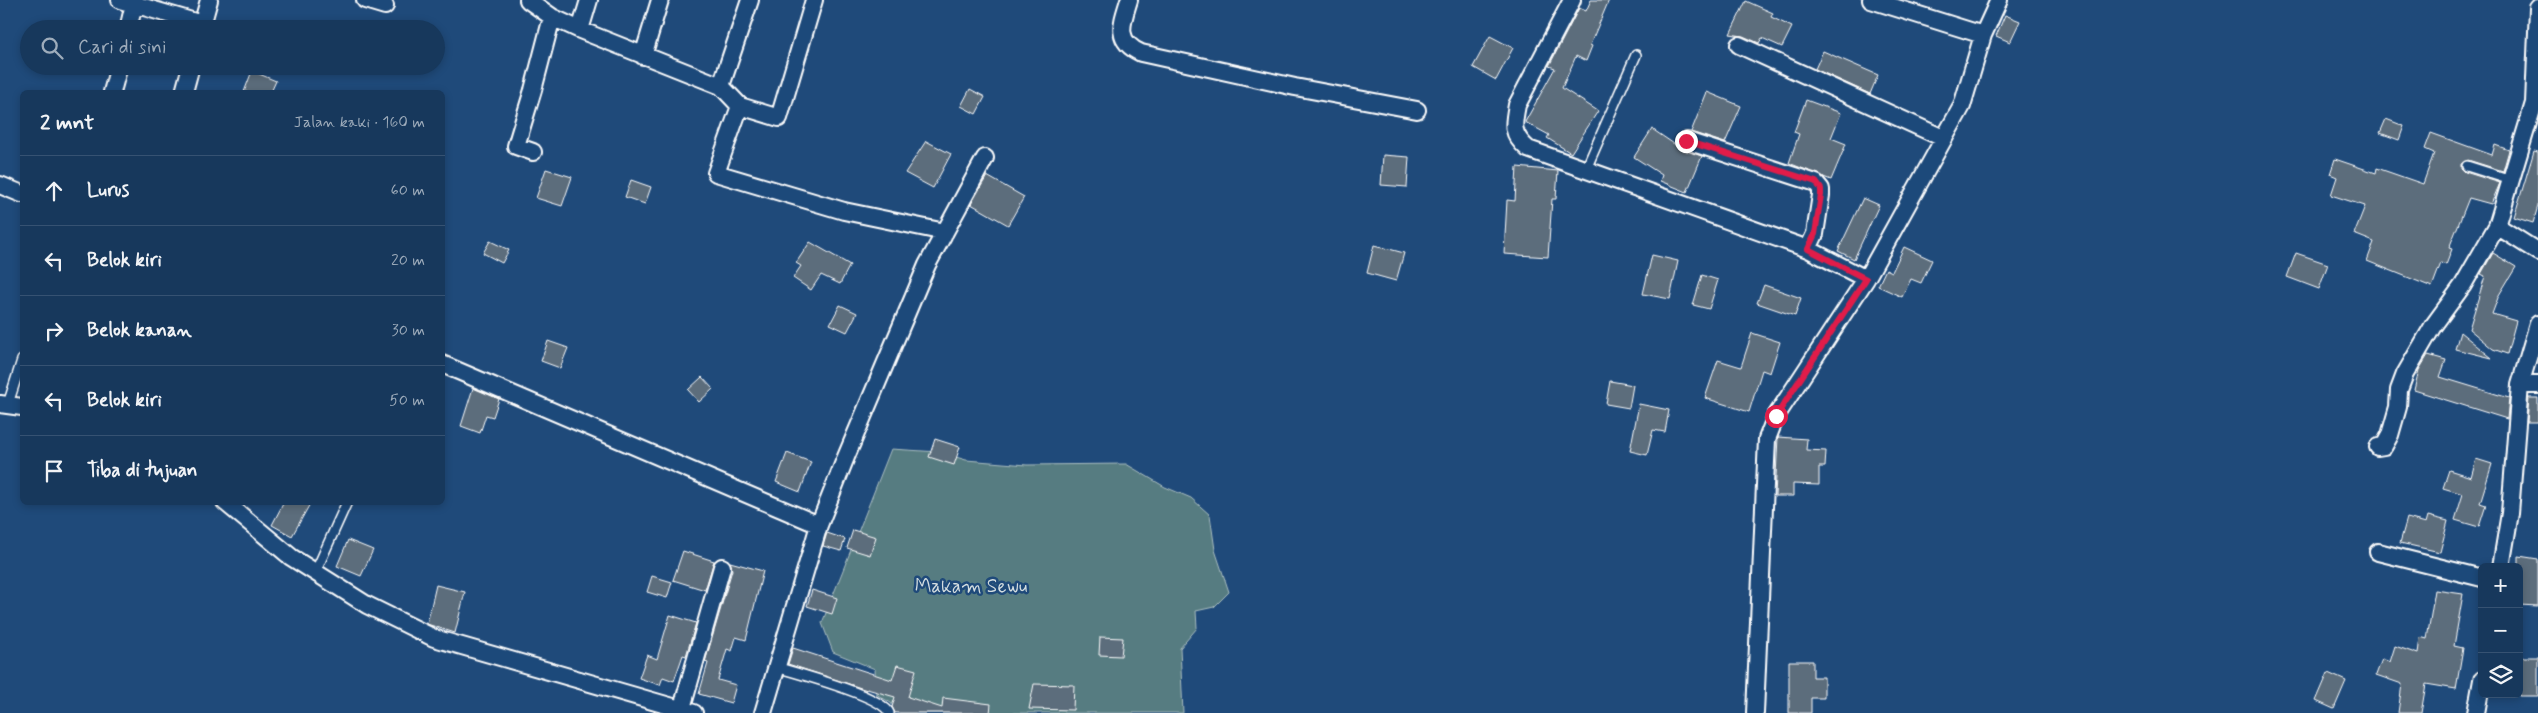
<!DOCTYPE html>
<html lang="id">
<head>
<meta charset="utf-8">
<style>
  body { margin:0; font-family:Mynerve,sans-serif; background:#244365; color:#f1f3f6 }
  .controls { position:absolute; right:15px; bottom:15px; display:grid; overflow:hidden; border-radius:8px; box-shadow:0 2px 8px #0003 }
  .controls button { width:45px; height:45px; display:grid; place-items:center; padding:0; border:0; border-bottom:1px solid #365272; background:#17385c; color:#f1f3f6; font:25px sans-serif }
  .stop { position:absolute; width:15px; height:15px; margin:-11px; border:4px solid #e11d48; border-radius:50%; background:#fff }
  .stop.end { background:#e11d48; border-color:#fff; box-shadow:0 1px 5px #0008 }
  .list { margin:0; padding:0; list-style:none }
  h2 { display:flex; justify-content:space-between; align-items:center; height:65px; margin:0; padding:0 20px; font-size:21px }
  h2 small { font-size:16px; font-weight:400; color:#9eacbb }
  .list li { display:grid; grid-template-columns:32px 1fr auto; gap:15px; align-items:center; box-sizing:border-box; height:70px; padding:0 20px; border-top:1px solid #365272 }
  .list b { display:block; font-size:19px; white-space:nowrap }
  .list em { font-size:16px; font-style:normal; color:#9eacbb }
  .icon { flex:none; width:28px; height:28px; fill:none; stroke:currentColor; stroke-width:2; stroke-linecap:round; stroke-linejoin:round }
  .map { position:relative; flex:none; width:2538px; height:713px; overflow:hidden }
  .search { position:absolute; background:#17385c; box-shadow:0 2px 8px #0003; left:20px; top:20px; width:425px; height:55px; display:flex; align-items:center; gap:12px; box-sizing:border-box; padding:0 18px; border-radius:28px; color:#9eacbb; font-size:19px }
  .panel { position:absolute; background:#17385c; box-shadow:0 2px 8px #0003; left:20px; top:90px; width:425px; height:415px; border-radius:8px }
  .map>svg:first-child { display:block }
  .green { fill:#577c81; stroke:#abbec0 }
  .building { fill:#5c6d7c; stroke:#fff }
  .lines { fill:none; stroke-linecap:round; stroke-linejoin:round }
  .lane-casing { stroke:#fff; stroke-width:12 }
  .street-casing { stroke:#fff; stroke-width:20 }
  .lane { stroke:#1f4a7a; stroke-width:9 }
  .street { stroke:#1f4a7a; stroke-width:16 }
  .route { stroke:#e11d48; stroke-width:6 }
  .labels { text-anchor:middle; dominant-baseline:central; stroke-width:5; stroke-linejoin:round; paint-order:stroke }
  .park-label { font-size:19px; fill:#d5dee0; stroke:#1f4a7a }
</style>
</head>
<body>
<div class="map">
<svg width="2538" height="713" viewBox="0 0 2538 713">
  <rect width="100%" height="100%" fill="#1f4a7a"/>
  <filter id="ink" filterUnits="userSpaceOnUse"><feTurbulence type="fractalNoise" baseFrequency=".02" numOctaves="2"/><feDisplacementMap in="SourceGraphic" scale="10" xChannelSelector="R" yChannelSelector="G"/><feConvolveMatrix kernelMatrix="1 2 1 2 8 2 1 2 1" color-interpolation-filters="sRGB"/></filter>
  <g filter="url(#ink)">
    <path class="green" d="M891,449L939,452L966,460L1027,465L1126,464L1165,487L1191,498L1210,515L1215,550L1229,592L1214,607L1196,611L1197,628L1180,648L1183,713H897L891,703L876,694L875,669L833,652L822,623Z"/>
    <path class="building" d="M1591,0H1609L1590,45L1592,46L1586,61L1576,56L1562,88L1598,111L1571,153L1547,138L1549,135L1525,122L1555,68L1549,66L1579,8L1586,11Z
      M1746,1L1773,13L1771,17L1792,27L1782,47L1762,38L1759,43L1743,36L1730,34Z
      M2005,15L2020,21L2010,42L1996,36Z
      M1490,36L1513,48L1496,80L1473,67Z
      M1823,51L1878,75L1870,94L1815,69Z
      M252,71L276,81L271,92H244Z
      M970,89L985,97L976,114L961,106Z
      M1707,92L1741,106L1725,143L1691,132Z
      M1806,100L1841,113L1831,138L1846,144L1831,180L1789,163L1799,134L1794,132Z
      M2386,119L2404,126L2399,140L2380,133Z
      M1652,129L1683,150L1702,156L1687,192L1660,181L1662,175L1634,157Z
      M2431,133L2492,155L2495,145L2509,150L2503,171L2468,160L2461,164V168L2465,172L2500,183L2491,204L2469,198L2449,248L2452,249L2446,265L2441,263L2432,287L2367,261L2374,242L2354,234L2365,206L2331,195L2337,177L2330,174L2335,159L2376,173L2377,168L2423,184L2434,153L2425,149Z
      M926,141L951,154L933,188L905,173Z
      M2534,151L2538,152V206L2533,223L2514,217Z
      M1383,155L1409,157L1407,187L1381,185Z
      M1517,167L1558,171L1556,199H1552L1548,257L1504,254L1507,200L1515,201Z
      M546,169L572,177L562,206L536,198Z
      M987,176L1024,197L1008,225L971,204Z
      M631,180L651,187L645,204L625,197Z
      M1863,198L1879,205L1854,259L1838,251Z
      M490,241L509,250L502,263L483,253Z
      M810,242L850,265L840,284L821,275L811,290L793,278L801,266L796,263Z
      M1374,245L1404,253L1396,281L1367,273Z
      M1904,247L1932,260L1921,283L1911,279L1902,297L1878,286L1886,269L1892,272Z
      M2296,253L2328,264L2319,289L2287,277Z
      M2493,253L2516,267L2499,295L2492,314L2516,321L2507,354L2493,349L2469,329L2485,276L2481,274Z
      M1652,255L1678,261L1670,299L1643,294Z
      M1702,275L1718,280L1709,309L1693,305Z
      M1764,285L1801,298L1795,316L1757,303Z
      M840,305L857,313L847,332L830,324Z
      M2460,332L2492,358L2455,349Z
      M1752,333L1780,342L1770,373L1762,370L1749,412L1705,398L1718,360L1741,367Z
      M548,341L568,348L560,368L541,361Z
      M2428,355L2446,360L2440,377L2509,398L2507,419L2414,390L2419,370Z
      M702,377L713,389L699,402L688,390Z
      M1610,381L1633,385L1629,408L1606,404Z
      M473,388L499,399L493,417L486,415L480,433L461,426Z
      M2529,398H2538V422H2527Z
      M1639,404L1669,410L1665,432L1653,430L1647,455L1630,451Z
      M1778,437L1807,439L1806,450L1826,451L1825,467H1819V485L1793,484V496H1775Z
      M935,439L960,447L954,465L929,457Z
      M787,453L811,462L800,492L776,482Z
      M2476,459L2492,464L2480,503L2486,505L2479,527L2455,520L2463,494L2443,488L2449,470L2471,477Z
      M284,502H311L292,536L272,525Z
      M2428,516L2448,521L2440,552L2400,543L2407,518L2426,523Z
      M853,530L876,537L870,555L847,548Z
      M827,533L845,539L841,551L823,546Z
      M348,540L373,550L361,576L337,566Z
      M683,551L714,561L705,590L673,580Z
      M2519,556L2538,559V606L2519,605Z
      M730,562L763,571L746,640L736,637L732,651L727,649L718,680L736,685L731,703L699,694L708,663L705,662L732,570Z
      M652,576L672,582L667,598L647,592Z
      M436,585L465,592L455,633L427,624Z
      M812,590L837,598L832,614L807,606Z
      M2435,590L2463,594L2454,646L2463,648L2456,689L2426,684L2421,713H2398L2402,684L2376,675L2382,659L2390,662L2395,646L2418,654L2420,637L2427,639Z
      M670,615L696,623L686,656L683,655L674,681L663,677L660,685L639,678L647,655L657,659Z
      M1100,637L1123,638L1121,656L1099,655Z
      M793,648L892,680L897,665L916,670L908,697L942,708L943,698L991,704L990,713H895L892,707L895,697L867,689V690L788,664Z
      M2519,657H2538V696H2519Z
      M1789,661H1813V677H1824V698H1811V713H1789Z
      M2328,673L2346,681L2334,709L2316,701Z
      M1034,684L1074,685L1073,710L1029,709Z"/>
    <g class="lines">
      <defs>
        <path id="lane" d="M2467,166L2511,180
          M1586,169L1636,55
          M8,404L22,360
          M315,573L347,502
          M776,667C796,673 883,696 889,713"/>
        <path id="street" d="M120,0L202,24
          M365,0L385,6
          M528,0L552,17L580,30L721,86L740,106
          M814,0L779,118L740,106L716,173L844,211L945,232
          M1129,0C1122,23 1114,41 1141,53L1295,87L1417,110
          M1572,0L1517,105C1513,125 1511,134 1528,149L1808,249
          M1871,0L1983,35
          M128,29L135,0
          M201,29L209,0
          M580,30L589,0
          M1739,45L1943,138
          M643,56L660,0
          M721,86L750,0
          M112,92L119,66
          M184,92L191,66
          M1687,141L1816,183L1821,189V195L1815,234L1808,249L1866,279
          M533,152L516,146L533,90L552,17
          M0,185L22,194
          M2497,226L2538,252
          M442,364L819,525
          M2520,385H2538
          M0,404L22,407
          M2378,447L2384,446L2390,435L2398,407L2399,390L2405,374L2433,326L2463,285L2497,226L2534,103L2538,8
          M225,502L291,557L367,605L434,638L694,713
          M2378,552L2482,578
          M2501,567L2510,513L2520,385L2538,324
          M682,708L722,567
          M763,713L819,525L846,457L927,265L985,158
          M1755,713L1767,439L1776,416L1866,279L1962,106L1983,35L1999,0
          M2476,713L2482,680"/>
      </defs>
      <use href="#lane" class="lane-casing"/>
      <use href="#street" class="street-casing"/>
      <use href="#lane" class="lane"/>
      <use href="#street" class="street"/>
    </g>
  </g>
  <g class="lines" filter="url(#ink)">
    <path class="route" d="M1686,141L1816,182L1821,189V195L1815,234L1808,249L1866,279L1776,416"/>
  </g>
  <g class="labels">
    <g class="park-label">
      <text x="971" y="586">Makam Sewu</text>
    </g>
  </g>
</svg>
<div class="controls">
<button>+</button>
<button>−</button>
<button><svg class="icon" aria-label="layers" viewBox="0 0 24 24"><path d="M12 4l9 5-9 5-9-5zM3 14l9 5 9-5"/></svg></button>
</div>
<div class="stop" style="left:1776px;top:416px"></div>
<div class="stop end" style="left:1686px;top:141px"></div>
<div class="search"><svg class="icon" aria-label="search" viewBox="0 0 24 24"><circle cx="10" cy="10" r="6"/><path d="M15 15l6 6"/></svg>Cari di sini</div>
<section class="panel">
<h2>2 mnt<small>Jalan kaki · 160 m</small></h2>
<ul class="list">
<li><svg class="icon" aria-label="ahead" viewBox="0 0 24 24"><path d="M12 20V5M6 11l6-6 6 6"/></svg><div><b>Lurus</b></div><em>60 m</em></li>
<li><svg class="icon" aria-label="left" viewBox="0 0 24 24"><path d="M17 20v-9H6M10 6l-5 5 5 5"/></svg><div><b>Belok kiri</b></div><em>20 m</em></li>
<li><svg class="icon" aria-label="right" viewBox="0 0 24 24"><path d="M7 20v-9h11M14 6l5 5-5 5"/></svg><div><b>Belok kanan</b></div><em>30 m</em></li>
<li><svg class="icon" aria-label="left" viewBox="0 0 24 24"><path d="M17 20v-9H6M10 6l-5 5 5 5"/></svg><div><b>Belok kiri</b></div><em>50 m</em></li>
<li><svg class="icon" aria-label="arrive" viewBox="0 0 24 24"><path d="M6 21V4h12l-3 4 3 4H6"/></svg><div><b>Tiba di tujuan</b></div></li>
</ul>
</section>
</div>
</body>
</html>
